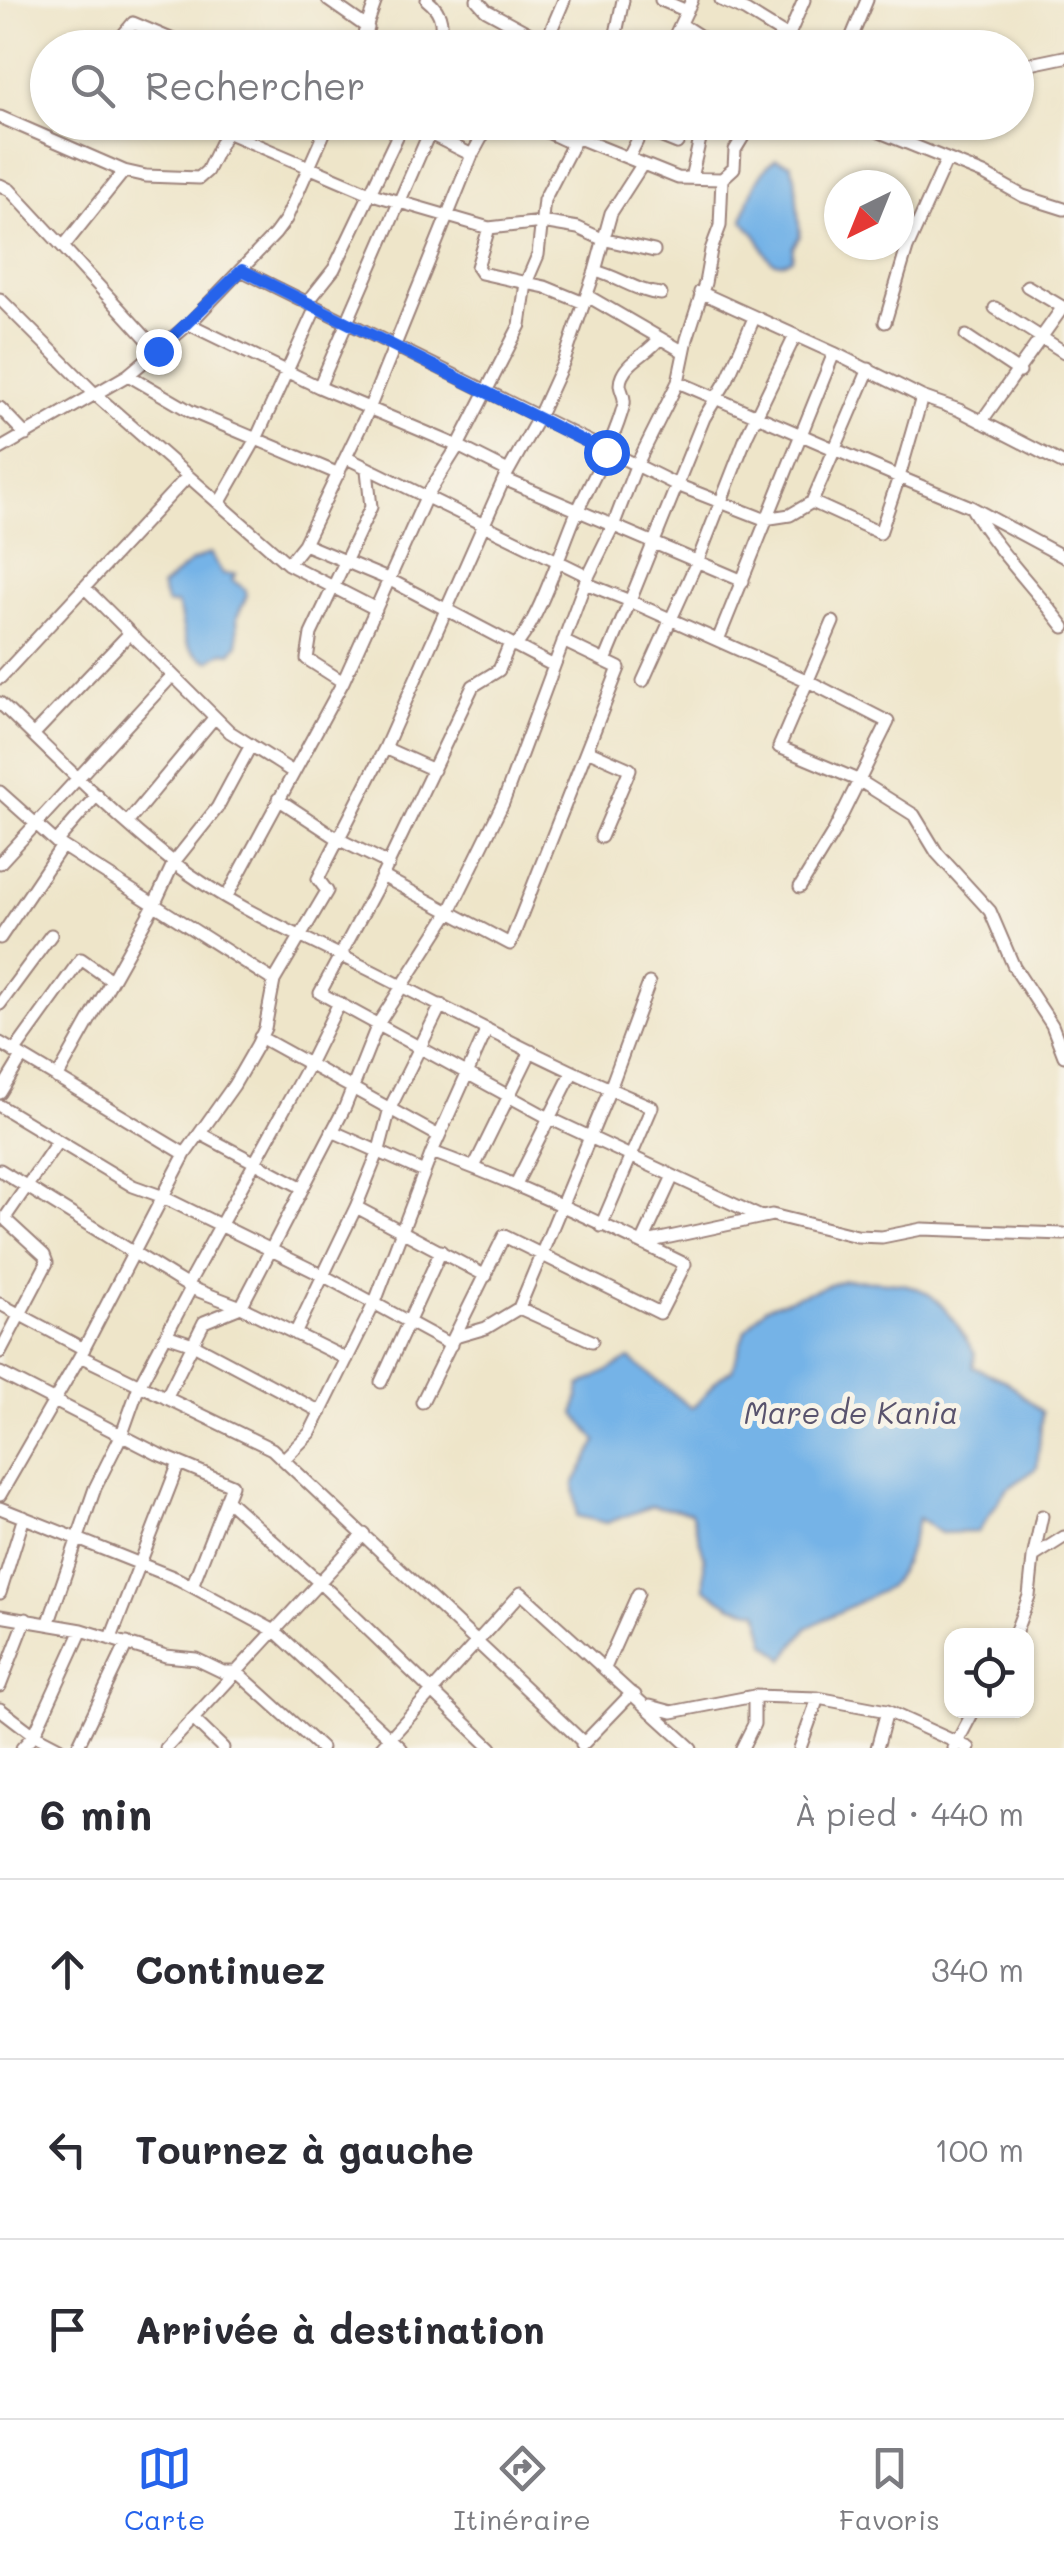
<!DOCTYPE html>
<html lang="fr">
<head>
<meta charset="utf-8">
<style>
  body { margin:0; font-family:Mali,sans-serif; background:#f2f2f3; color:#2b2b33 }
  .controls { position:absolute; right:30px; bottom:30px; display:grid; overflow:hidden; border-radius:20px; box-shadow:0 2px 8px #0004 }
  .controls button { width:90px; height:90px; display:grid; place-items:center; padding:0; border:0; border-bottom:2px solid #e1e1e2; background:#fff; color:#2b2b33; font:50px sans-serif }
  .compass { position:absolute; left:824px; top:170px; width:90px; height:90px; border-radius:50%; background:#fff; box-shadow:0 2px 8px #0004; rotate:223deg }
  .stop { position:absolute; width:30px; height:30px; margin:-22px; border:8px solid #2563eb; border-radius:50%; background:#fff }
  .stop.end { background:#2563eb; border-color:#fff; box-shadow:0 2px 10px #0008 }
  .list { margin:0; padding:0; list-style:none }
  h2 { display:flex; justify-content:space-between; align-items:center; height:130px; margin:0; padding:0 40px; font-size:42px }
  h2 small { font-size:32px; font-weight:400; color:#7c7c81 }
  .list li { display:grid; grid-template-columns:65px 1fr auto; gap:30px; align-items:center; box-sizing:border-box; height:180px; padding:0 40px; border-top:2px solid #e1e1e2 }
  .list b { display:block; font-size:38px; white-space:nowrap }
  .list em { font-size:32px; font-style:normal; color:#7c7c81 }
  .icon { flex:none; width:55px; height:55px; fill:none; stroke:currentColor; stroke-width:2; stroke-linecap:round; stroke-linejoin:round }
  .map { position:relative; flex:none; width:1064px; height:1748px; overflow:hidden }
  .search { position:absolute; background:#fff; box-shadow:0 2px 8px #0004; left:30px; right:30px; top:30px; height:110px; display:flex; align-items:center; gap:25px; box-sizing:border-box; padding:0 35px; border-radius:55px; color:#7c7c81; font-size:38px }
  .sheet { height:670px; background:#fff }
  nav { display:flex; justify-content:space-around; align-items:center; box-sizing:border-box; height:140px; border-top:2px solid #e1e1e2; background:#fff; font-size:28px; color:#7c7c81 }
  nav a { display:grid; justify-items:center; gap:5px }
  nav .on { color:#2563eb }
  .map>svg:first-child { display:block }
  .water { fill:#74b3e7; stroke:#5f6989; stroke-width:2.5 }
  .lines { fill:none; stroke-linecap:round; stroke-linejoin:round }
  .minor-casing { stroke:#9c827a; stroke-width:15 }
  .minor { stroke:#fff; stroke-width:11 }
  .route { stroke:#2563eb; stroke-width:12 }
  .labels { text-anchor:middle; dominant-baseline:central; stroke-width:10; stroke-linejoin:round; paint-order:stroke }
  .water-label { font-size:30px; font-style:italic; fill:#59536d; stroke:#f7f3e8 }
</style>
</head>
<body>
<div class="map">
<svg width="1064" height="1748" viewBox="0 0 1064 1748">
  <rect width="100%" height="100%" fill="#f7f3e8"/>
  <filter id="ink" filterUnits="userSpaceOnUse"><feTurbulence type="fractalNoise" baseFrequency=".01" numOctaves="2"/><feDisplacementMap in="SourceGraphic" scale="20" xChannelSelector="R" yChannelSelector="G"/><feConvolveMatrix kernelMatrix="1 2 1 2 8 2 1 2 1" color-interpolation-filters="sRGB"/></filter>
  <filter id="wash" filterUnits="userSpaceOnUse"><feTurbulence type="fractalNoise" baseFrequency=".0048" numOctaves="4" result="noise"/><feDisplacementMap in="SourceGraphic" scale="40" xChannelSelector="R" yChannelSelector="G"/><feGaussianBlur stdDeviation="2.25" result="paint"/><feColorMatrix in="noise" values="0 0 0 0 0 0 0 0 0 0 0 0 0 0 0 0 0 1.4 0 .05"/><feComposite in="paint" operator="in"/></filter>
  <g filter="url(#wash)">
    <rect width="100%" height="100%" fill="#eee5c9"/>
    <path class="water" d="M776,159L791,164L795,176L800,236L793,247L792,259C772,269 767,258 760,242C756,234 748,227 743,220C748,199 758,171 776,159Z
      M210,553L223,574H235L232,580L245,589L247,595L237,617L238,644L231,653L223,652L209,661C177,648 187,629 177,604H167L161,587L192,561Z
      M844,1280C924,1282 933,1283 975,1354L973,1367L1006,1381L1042,1412L1037,1468L1006,1490L978,1532L941,1533L919,1518L905,1562L889,1587L807,1628L784,1659L766,1643L758,1611L732,1606L704,1588V1556L691,1512L652,1506L607,1523L577,1516L574,1484L597,1441L575,1414L580,1386L630,1359L691,1408C707,1397 713,1378 732,1370L745,1331L766,1307Z"/>
  </g>
  <g filter="url(#ink)">
    <g class="lines">
      <defs>
        <path id="minor" d="M328,0L368,28
          M427,0C444,13 444,28 436,48
          M477,0L486,10L556,48
          M661,0L687,11
          M721,0L746,11L788,37L784,48
          M804,0L788,37L811,48
          M681,24L718,48
          M112,48L133,23L192,48
          M359,48L376,0
          M539,48L549,35L564,0
          M613,48L623,0
          M669,48L692,0
          M847,48L867,0
          M1016,67L1064,57
          M0,117L124,171
          M203,122L372,194L489,228L542,222L578,228L602,239L654,251
          M526,122L573,144L585,122
          M568,122L580,132
          M855,122L984,174L1023,196L1064,209
          M640,128L677,143L682,135L694,132L700,139L691,178
          M430,134L472,155
          M576,137L678,178L722,179L734,168L735,150L752,122
          M629,157L637,141L641,124
          M0,185L10,190L63,247
          M489,228L477,267L481,273L545,287L584,303L591,298L684,352
          M241,270L677,485L764,519L790,515L812,502L880,533L899,477L971,507L1064,557
          M595,271C619,277 637,292 661,294
          M1027,286L1064,308
          M700,292L834,353L718,640
          M0,299L96,395L288,564L376,609
          M307,303L334,269L404,122
          M995,308L1064,352
          M885,322L907,248L946,161
          M189,324L319,387L458,446L508,471
          M966,336L1020,372
          M158,351L63,247L124,171L146,176L199,178L207,171L231,122
          M128,375L190,411L339,474
          M678,382L899,477L922,397L834,353
          M319,387L434,122
          M922,397L959,410L1064,464
          M0,408L26,435
          M981,422L1063,307
          M0,449L128,375L189,324L275,234L286,219L329,122
          M347,458L588,576
          M504,479L743,581
          M220,502L257,437L316,307
          M812,502L869,369
          M971,507C997,551 1033,586 1064,627
          M304,544L390,580L554,666
          M288,564L304,544L369,409L472,155L490,122
          M585,583L630,601L704,418L727,380L754,318
          M84,587L230,732L293,772
          M833,622L779,747L860,781L914,815L937,853L990,911L1014,967L1052,1025L1064,1056
          M510,643L499,670L473,686L377,887L320,993L549,1118L761,1217
          M515,646C539,622 562,546 577,512C593,477 614,442 624,404C626,393 616,389 622,376C629,360 649,353 660,338
          M605,661L630,601L806,680L888,722L833,833L800,887
          M0,678L188,476
          M643,681L700,555L747,435L795,336
          M343,682L307,659L311,634L371,507L367,470
          M0,703C56,757 112,814 173,862C232,908 306,938 372,971C465,1018 556,1067 652,1107L601,1226
          M33,735L129,634
          M385,748L434,770
          M587,750L630,769L601,837
          M0,792L56,842L274,981
          M278,799L340,840L389,864
          M128,822L214,718
          M56,842L97,795
          M0,863L171,677
          M382,876L510,944L619,668L563,641
          M227,896L343,682L426,497L458,446L520,325L526,283L538,255L544,200L573,144
          M0,938L62,846
          M0,1004L51,935
          M260,1037L439,1136
          M0,1043L185,1154
          M14,1052L81,959L111,980
          M57,1078L154,905L174,862L217,808L251,745
          M0,1093L22,1057
          M0,1106L133,1186L161,1196L324,1276L451,1345
          M332,1131L424,1172
          M201,1134L303,1188
          M474,1167L531,1051
          M0,1170L191,1288L241,1307L347,1359
          M516,1184L572,1073
          M356,1207L486,1276
          M642,1243L772,1215L857,1236L882,1237L922,1229L1064,1234
          M642,1243L673,1176
          M187,1286L309,1064L339,1003
          M0,1304L84,1349
          M519,1308L610,1089L649,983
          M295,1334L356,1207L379,1150L390,1108L441,1005
          M166,1335L193,1344L321,1412
          M455,1337L486,1328L519,1308L592,1341
          M0,1352L47,1263L44,1255L7,1221V1215L58,1141
          M80,1356L272,1449L584,1743
          M0,1373L158,1454L232,1485L192,1586
          M381,1382L441,1251
          M166,1398L204,1322L241,1307L345,1107L378,1024L449,913L503,803L585,583L613,526L636,466L678,382L687,339L705,283L711,250L720,226L722,179
          M422,1402L504,1236L660,1313L685,1264C602,1224 518,1183 432,1152
          M284,1459L310,1433L375,1302L432,1152L487,1029
          M0,1495L80,1356L185,1154L234,1085L257,1045L265,1028L274,981L327,891L318,879L385,748L504,479L538,418L564,361L595,271L611,213L642,165
          M226,1499L320,1583L491,1748
          M0,1508L178,1579L275,1631L401,1748
          M1034,1556L1064,1537
          M0,1593L24,1517
          M0,1616L82,1630L166,1656L196,1659L223,1672H237L321,1748
          M49,1622L95,1488L122,1434L139,1386L191,1288
          M1014,1636L1029,1596L1033,1558L1042,1516
          M111,1638L179,1463
          M605,1668L638,1594
          M0,1686L26,1619
          M650,1706L672,1712L754,1696
          M0,1709L34,1735L59,1748
          M193,1719L223,1748
          M582,1745L632,1693L635,1695
          M22,1748L34,1735L82,1630
          M77,1748L127,1643
          M166,1748L364,1534
          M381,1748L521,1593L691,1748
          M742,1748L754,1724V1696L818,1698L887,1711
          M800,1748L818,1698
          M877,1748L887,1711L969,1748
          M954,1748L974,1710"/>
      </defs>
      <use href="#minor" class="minor-casing"/>
      <use href="#minor" class="minor"/>
    </g>
  </g>
  <g class="lines" filter="url(#ink)">
    <path class="route" d="M158,351L242,270L606,452"/>
  </g>
  <g class="labels">
    <g class="water-label">
      <text x="851" y="1412">Mare de Kania</text>
    </g>
  </g>
</svg>
<div class="controls">
<button><svg class="icon" aria-label="locate" viewBox="0 0 24 24"><circle cx="12" cy="12" r="6"/><path d="M12 2v4M12 18v4M2 12h4M18 12h4"/></svg></button>
</div>
<svg class="compass" viewBox="-18 -18 36 36"><path d="M0-13l5 13h-10z" fill="#e53935"/><path d="M0 13l5-13h-10z" fill="#7c7c81"/></svg>
<div class="stop" style="left:606px;top:452px"></div>
<div class="stop end" style="left:158px;top:351px"></div>
<div class="search"><svg class="icon" aria-label="search" viewBox="0 0 24 24"><circle cx="10" cy="10" r="6"/><path d="M15 15l6 6"/></svg>Rechercher</div>
</div>
<section class="sheet">
<h2>6 min<small>À pied · 440 m</small></h2>
<ul class="list">
<li><svg class="icon" aria-label="ahead" viewBox="0 0 24 24"><path d="M12 20V5M6 11l6-6 6 6"/></svg><div><b>Continuez</b></div><em>340 m</em></li>
<li><svg class="icon" aria-label="left" viewBox="0 0 24 24"><path d="M17 20v-9H6M10 6l-5 5 5 5"/></svg><div><b>Tournez à gauche</b></div><em>100 m</em></li>
<li><svg class="icon" aria-label="arrive" viewBox="0 0 24 24"><path d="M6 21V4h12l-3 4 3 4H6"/></svg><div><b>Arrivée à destination</b></div></li>
</ul>
</section>
<nav>
<a class="on"><svg class="icon" aria-label="map" viewBox="0 0 24 24"><path d="M3 6l6-2 6 2 6-2v14l-6 2-6-2-6 2zM9 4v14M15 6v14"/></svg>Carte</a>
<a><svg class="icon" aria-label="directions" viewBox="0 0 24 24"><path d="M12 3l9 9-9 9-9-9zM9 14v-3h6M13 9l2 2-2 2"/></svg>Itinéraire</a>
<a><svg class="icon" aria-label="saved" viewBox="0 0 24 24"><path d="M7 4h10v16l-5-4-5 4z"/></svg>Favoris</a>
</nav>
</body>
</html>
